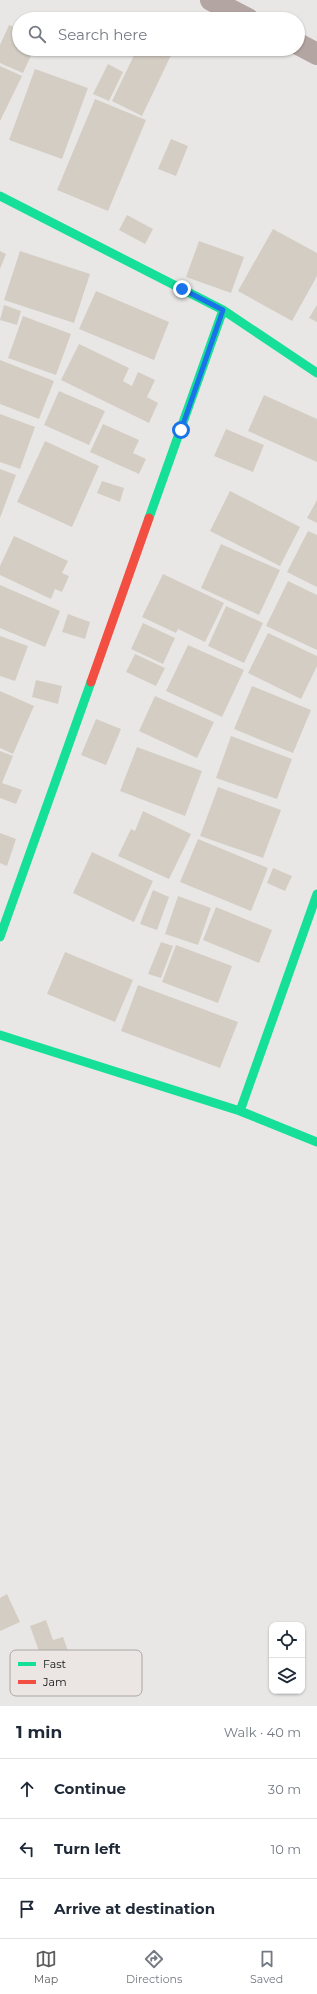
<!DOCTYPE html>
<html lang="en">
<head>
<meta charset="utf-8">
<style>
  body { margin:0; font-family:Montserrat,sans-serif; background:#f2f2f3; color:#1f2937 }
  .controls { position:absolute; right:12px; bottom:12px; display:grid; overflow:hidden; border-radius:8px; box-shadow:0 1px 3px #0004 }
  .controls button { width:36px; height:36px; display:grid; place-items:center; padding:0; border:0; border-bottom:1px solid #e0e1e3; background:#fff; color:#1f2937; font:20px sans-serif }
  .stop { position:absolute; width:12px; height:12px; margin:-9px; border:3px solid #1a73e8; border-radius:50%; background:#fff }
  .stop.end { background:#1a73e8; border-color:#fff; box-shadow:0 1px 4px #0008 }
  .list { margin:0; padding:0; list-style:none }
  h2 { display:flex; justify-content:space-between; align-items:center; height:52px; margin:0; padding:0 16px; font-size:17px }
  h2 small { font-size:13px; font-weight:400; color:#747a83 }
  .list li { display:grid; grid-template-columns:26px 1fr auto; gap:12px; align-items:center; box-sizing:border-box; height:60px; padding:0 16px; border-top:1px solid #e0e1e3 }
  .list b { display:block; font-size:15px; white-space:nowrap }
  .list em { font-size:13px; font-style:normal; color:#747a83 }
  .icon { flex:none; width:22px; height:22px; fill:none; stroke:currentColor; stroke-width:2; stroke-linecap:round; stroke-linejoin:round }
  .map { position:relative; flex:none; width:317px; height:1706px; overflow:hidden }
  .search { position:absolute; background:#fff; box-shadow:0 1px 3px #0004; left:12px; right:12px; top:12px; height:44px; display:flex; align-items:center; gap:10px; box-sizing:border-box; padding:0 14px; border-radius:22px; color:#747a83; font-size:15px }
  .sheet { height:232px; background:#fff }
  nav { display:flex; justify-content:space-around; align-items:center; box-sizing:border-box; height:56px; border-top:1px solid #e0e1e3; background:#fff; font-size:11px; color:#747a83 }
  nav a { display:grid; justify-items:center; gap:2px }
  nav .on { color:#5f5d5c }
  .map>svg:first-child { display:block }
  .building { fill:#d4cdc4 }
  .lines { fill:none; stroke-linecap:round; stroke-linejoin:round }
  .street { stroke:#b3a5a2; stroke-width:22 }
  .fast { stroke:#16e098; stroke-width:9 }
  .jam { stroke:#f24e42; stroke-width:9 }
  .route { stroke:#1a73e8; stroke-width:5 }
  .key { fill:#ebe6e3; stroke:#aaa7a4; stroke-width:1 }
  .key-label { font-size:11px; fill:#141312 }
</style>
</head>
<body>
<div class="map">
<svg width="317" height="1706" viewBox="0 0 317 1706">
  <rect width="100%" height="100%" fill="#e9e7e5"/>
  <path class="building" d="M9,25L19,29V49H34L23,73L0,63V45Z
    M137,49H174L142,116L112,101Z
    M108,64L123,72L109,101L93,94Z
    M0,66L22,76L0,121Z
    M35,69L88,88L62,159L9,140Z
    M95,99L146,120L108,211L57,190Z
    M171,139L188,146L176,176L158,169Z
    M127,215L153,229L145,244L119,230Z
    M273,229L317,253V276L292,321L238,291Z
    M199,241L244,257L231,293L186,277Z
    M0,251L6,254L0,269Z
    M20,251L90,274L74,323L4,300Z
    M96,291L169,322L154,360L79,329Z
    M4,305L21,311L17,325L0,320Z
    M317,305V322L309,318Z
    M23,316L71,334L56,375L8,358Z
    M79,344L129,368L123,381L132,386L138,372L155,380L147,397L158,403L149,423L61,380Z
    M0,360L54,381L39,419L0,404Z
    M59,391L105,411L89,445L44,425Z
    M264,395L317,419V462L248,431Z
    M0,414L35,427L20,469L0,462Z
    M103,424L139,440L133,453L146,459L139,474L90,452Z
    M226,429L264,445L253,472L214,456Z
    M45,441L99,466L72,527L17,502Z
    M0,469L16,475L0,518Z
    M102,481L124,488L120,502L97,493Z
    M230,491L300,527L280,566L210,531Z
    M317,500V523L307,518Z
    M308,531L317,535V587L287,572Z
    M14,536L68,561L62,573L69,576L62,592L55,589L51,599L0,575V566Z
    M221,544L280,570L259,615L201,588Z
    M163,574L224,603L205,642L178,629L176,633L142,617Z
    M288,581L317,595V650L266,626Z
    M0,585L60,611L45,647L0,628Z
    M226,606L263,623L244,663L208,646Z
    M68,614L90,622L85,639L62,632Z
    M143,623L175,638L163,664L131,649Z
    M268,633L317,656V666L301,699L248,673Z
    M0,636L28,646L15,681L0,676Z
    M188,645L244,670L222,717L166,691Z
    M135,654L165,668L156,686L126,672Z
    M36,680L62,686L58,704L32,697Z
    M252,686L311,710L293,753L234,729Z
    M0,691L34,706L13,754L0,748Z
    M155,696L214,722L197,758L139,731Z
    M96,719L121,729L106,765L81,755Z
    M231,736L292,759L277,799L216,778Z
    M137,747L202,771L185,816L120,791Z
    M0,751L13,756L2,783L22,790L16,804L0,798Z
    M218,787L281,810L263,858L200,836Z
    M143,811L191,834L169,879L118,856L131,829L135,831Z
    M0,833L16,839L7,866L0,863Z
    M198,839L268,868L251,911L180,882Z
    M92,852L153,881L134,922L73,893Z
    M273,868L292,876L285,891L267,883Z
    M153,890L169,897L157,930L140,924Z
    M178,896L211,908L198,945L165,934Z
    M216,907L272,930L259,963L203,940Z
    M161,942L173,946L161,978L148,974Z
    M176,945L232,966L218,1003L162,982Z
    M65,952L133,980L115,1022L47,994Z
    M138,985L238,1022L220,1068L121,1031Z
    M7,1594L20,1622L0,1631V1598Z
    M46,1620L53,1640L63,1637L71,1659L45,1668L30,1626Z"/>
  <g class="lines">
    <path class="street" d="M211,0L248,19
      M298,44L317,54"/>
    <path class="fast" d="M0,196L223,310L317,373
      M149,518L223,310
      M0,937L91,682
      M0,1035L240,1111L317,1142
      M240,1111L317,894"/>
    <path class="jam" d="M91,682L149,518"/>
  </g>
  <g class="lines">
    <path class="route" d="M181,430L223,310L182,289"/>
  </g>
  <rect x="10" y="1650" width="132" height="46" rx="6" class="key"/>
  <rect x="18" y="1662" width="18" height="4" fill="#16e098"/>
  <rect x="18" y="1680" width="18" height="4" fill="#f24e42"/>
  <g class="key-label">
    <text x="43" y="1668">Fast</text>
    <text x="43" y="1686">Jam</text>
  </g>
</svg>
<div class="controls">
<button><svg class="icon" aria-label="locate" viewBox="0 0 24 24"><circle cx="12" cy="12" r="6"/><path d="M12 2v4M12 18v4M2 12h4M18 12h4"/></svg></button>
<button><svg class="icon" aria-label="layers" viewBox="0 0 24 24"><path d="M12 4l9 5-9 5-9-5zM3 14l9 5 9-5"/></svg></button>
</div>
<div class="stop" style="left:181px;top:430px"></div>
<div class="stop end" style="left:182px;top:289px"></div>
<div class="search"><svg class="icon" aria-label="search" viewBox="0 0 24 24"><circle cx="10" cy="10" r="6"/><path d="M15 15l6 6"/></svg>Search here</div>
</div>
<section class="sheet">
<h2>1 min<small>Walk · 40 m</small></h2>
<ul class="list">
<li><svg class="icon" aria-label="ahead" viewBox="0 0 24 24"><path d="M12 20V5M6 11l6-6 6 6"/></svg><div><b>Continue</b></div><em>30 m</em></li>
<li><svg class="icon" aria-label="left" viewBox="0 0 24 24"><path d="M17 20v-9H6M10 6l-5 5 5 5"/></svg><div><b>Turn left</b></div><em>10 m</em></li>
<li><svg class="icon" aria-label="arrive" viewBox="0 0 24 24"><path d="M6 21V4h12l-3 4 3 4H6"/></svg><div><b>Arrive at destination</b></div></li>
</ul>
</section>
<nav>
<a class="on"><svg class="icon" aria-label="map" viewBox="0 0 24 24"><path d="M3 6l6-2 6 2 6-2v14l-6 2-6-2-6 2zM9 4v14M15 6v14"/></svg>Map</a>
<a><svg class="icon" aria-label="directions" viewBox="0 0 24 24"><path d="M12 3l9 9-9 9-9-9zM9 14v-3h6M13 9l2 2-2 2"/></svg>Directions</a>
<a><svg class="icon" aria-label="saved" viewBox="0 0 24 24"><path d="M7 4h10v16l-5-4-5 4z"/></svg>Saved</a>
</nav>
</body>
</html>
